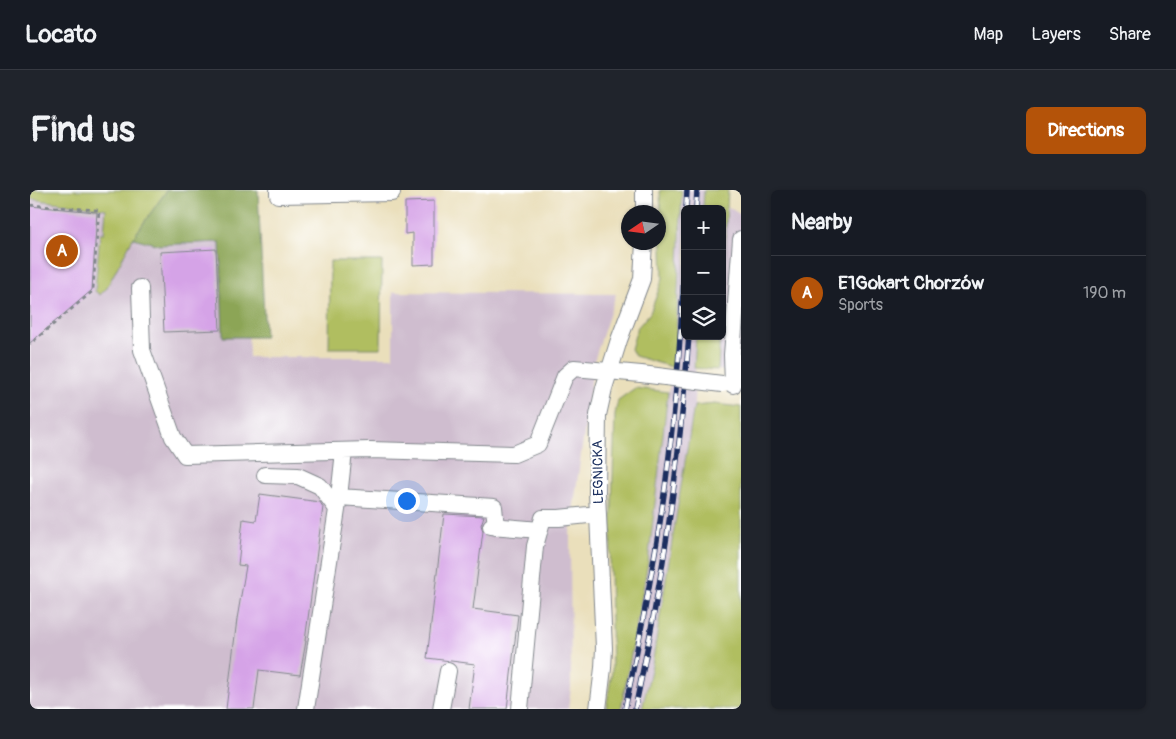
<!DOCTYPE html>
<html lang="en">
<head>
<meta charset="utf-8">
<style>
  body { margin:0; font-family:Pangolin,sans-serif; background:#20242c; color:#f1f3f6 }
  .controls { position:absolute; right:15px; top:15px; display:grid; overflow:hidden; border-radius:8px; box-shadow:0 1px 4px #0004 }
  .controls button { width:45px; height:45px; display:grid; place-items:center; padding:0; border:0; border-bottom:1px solid #363941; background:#171b24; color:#f1f3f6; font:25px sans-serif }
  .compass { position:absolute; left:591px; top:15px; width:45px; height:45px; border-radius:50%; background:#171b24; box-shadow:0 1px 4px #0004; rotate:257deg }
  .you { position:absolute; left:376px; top:310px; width:18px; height:18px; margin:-12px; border:4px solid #fff; border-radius:50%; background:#1a73e8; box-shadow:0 0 0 8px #1a73e833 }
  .badge { display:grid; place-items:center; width:32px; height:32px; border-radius:50%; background:#b45309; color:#fff; font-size:16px; font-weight:700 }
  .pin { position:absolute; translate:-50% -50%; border:2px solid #fff; box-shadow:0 1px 5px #0006 }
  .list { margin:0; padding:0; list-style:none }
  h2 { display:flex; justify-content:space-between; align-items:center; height:65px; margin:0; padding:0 20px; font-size:21px }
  h2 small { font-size:16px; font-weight:400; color:#9ea1a6 }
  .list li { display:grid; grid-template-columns:32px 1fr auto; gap:15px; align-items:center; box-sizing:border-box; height:75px; padding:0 20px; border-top:1px solid #363941 }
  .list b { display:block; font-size:19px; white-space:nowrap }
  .list p { margin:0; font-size:16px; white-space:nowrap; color:#9ea1a6 }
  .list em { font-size:16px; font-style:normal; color:#9ea1a6 }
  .icon { flex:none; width:28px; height:28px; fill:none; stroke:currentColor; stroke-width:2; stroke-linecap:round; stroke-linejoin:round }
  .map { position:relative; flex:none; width:711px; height:519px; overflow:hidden; border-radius:8px }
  header { display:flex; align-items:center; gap:30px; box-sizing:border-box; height:70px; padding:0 25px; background:#171b24; border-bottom:1px solid #363941 }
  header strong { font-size:24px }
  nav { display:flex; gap:28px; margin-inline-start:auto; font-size:18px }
  .intro { display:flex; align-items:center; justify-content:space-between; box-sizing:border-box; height:120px; padding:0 30px }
  h1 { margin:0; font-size:35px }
  .button { padding:12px 22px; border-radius:8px; background:#b45309; color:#fff; font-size:18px; font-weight:700 }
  main { display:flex; gap:30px; padding:0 30px }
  aside { flex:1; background:#171b24; border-radius:8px; box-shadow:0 1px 4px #0004 }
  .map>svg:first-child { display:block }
  .industrial { fill:#cfbdcf }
  .green { fill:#b0be60; stroke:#66765f }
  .forest { fill:#8ca556; stroke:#546a5a }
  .building { fill:#d5a3e7 }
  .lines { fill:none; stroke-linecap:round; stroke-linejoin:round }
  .minor-casing { stroke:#82878c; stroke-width:18 }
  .path { stroke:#82878c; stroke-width:2.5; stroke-dasharray:4 4; stroke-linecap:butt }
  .minor { stroke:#fff; stroke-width:16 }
  .rail-casing { stroke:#1b2f5e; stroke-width:5.5 }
  .rail { stroke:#fff; stroke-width:4; stroke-dasharray:11; stroke-linecap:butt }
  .minor-bridge-casing { stroke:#82878c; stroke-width:18; stroke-linecap:butt }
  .minor-bridge { stroke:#fff; stroke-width:16 }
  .labels { text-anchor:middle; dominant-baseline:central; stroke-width:4; stroke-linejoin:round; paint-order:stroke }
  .street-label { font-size:14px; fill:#1b2f5e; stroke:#fff }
</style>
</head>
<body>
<header>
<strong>Locato</strong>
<nav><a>Map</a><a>Layers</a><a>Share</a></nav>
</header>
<div class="intro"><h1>Find us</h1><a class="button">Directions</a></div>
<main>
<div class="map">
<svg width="711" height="519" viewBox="0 0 711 519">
  <rect width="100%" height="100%" fill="#fff"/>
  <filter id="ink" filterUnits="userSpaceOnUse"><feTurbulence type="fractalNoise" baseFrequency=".02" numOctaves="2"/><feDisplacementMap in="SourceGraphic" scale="10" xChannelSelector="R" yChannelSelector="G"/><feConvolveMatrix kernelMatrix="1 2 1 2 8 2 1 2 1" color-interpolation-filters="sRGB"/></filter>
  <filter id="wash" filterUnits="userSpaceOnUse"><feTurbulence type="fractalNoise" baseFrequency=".0096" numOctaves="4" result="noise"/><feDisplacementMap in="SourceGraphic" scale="20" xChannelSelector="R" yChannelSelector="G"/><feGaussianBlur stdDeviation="1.12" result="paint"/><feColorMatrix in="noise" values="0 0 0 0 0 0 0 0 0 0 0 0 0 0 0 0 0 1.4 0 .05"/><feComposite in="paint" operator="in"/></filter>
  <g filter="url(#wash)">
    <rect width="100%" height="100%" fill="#eadfbb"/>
    <path class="industrial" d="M0,0H215L219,167H363V102L586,104L564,171L540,343L541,498L538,519H0Z
      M652,0H674L673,19H655V146H666L664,216L622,475L612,519H591L618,373L638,202L645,178Z
      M697,16L711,25V183L688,180L690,146H692V99Z"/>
    <path class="green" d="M0,0H137L103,48L76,99L70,105L65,101L70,43H74L76,19L0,9Z
      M630,0H652L645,178L605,166L601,159L607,138L620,123L633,88Z
      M674,0H698L692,99V19H673Z
      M300,71H352L351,158H299Z
      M666,146H690L688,180L664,178Z
      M605,198L638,202L618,373L591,519H576L582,481L580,378L585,224L588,210Z
      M685,214L711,217V519H612L622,475L664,216Z"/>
    <path class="forest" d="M137,0H228L235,147H193L190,52L129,55L103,48Z"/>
    <g id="blocks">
      <path class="building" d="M404,11V74L383,75V43L375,44V12Z
        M0,16L67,22L62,100L0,153Z
        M186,59L190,140L134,142L130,62Z
        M230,304L290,312L293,317L275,451H276L270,485L229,480L224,519H196L207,429L216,376L208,375L213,329L226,331Z
        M414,324L454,326L451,335L453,341L443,419L488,425L477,519H439L445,474L397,468Z"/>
    </g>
  </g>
  <g filter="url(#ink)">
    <use href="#blocks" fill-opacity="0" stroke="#82878c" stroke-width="1"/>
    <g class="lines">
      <defs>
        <path id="minor" d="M248,0V5L362,3V0
          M614,0V22
          M110,98L112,160L143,247L155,265L340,260L484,264L508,254L535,186L544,178L611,184
          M703,195L702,165L711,49
          M235,285L268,286L290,296L307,319
          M309,307L464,317L466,337
          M461,336L510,340
          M276,519L309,307L314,261
          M411,519L418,481
          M490,519L505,356L513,328H529L568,324
          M568,519L573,478L574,458L567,303L568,225L574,198L589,150L612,89L614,52"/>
      </defs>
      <use href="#minor" class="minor-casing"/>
      <path class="path" d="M0,15L69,20L63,101L0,154"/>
      <use href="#minor" class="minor"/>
      <defs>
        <path id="rail" d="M656,19L657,0
          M666,19L667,0
          M595,519C608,457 620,395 630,332C644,242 651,151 655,60
          M605,519C618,457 630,395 639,332C648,270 654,208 659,146"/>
      </defs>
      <use href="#rail" class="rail-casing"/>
      <use href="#rail" class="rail"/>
      <defs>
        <path id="minor-bridge" d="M611,184L692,194"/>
      </defs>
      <use href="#minor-bridge" class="minor-bridge-casing"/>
      <use href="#minor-bridge" class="minor-bridge"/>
    </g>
  </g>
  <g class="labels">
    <g class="street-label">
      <text transform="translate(568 282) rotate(-91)">LEGNICKA</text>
    </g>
  </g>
</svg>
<div class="controls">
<button>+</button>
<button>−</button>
<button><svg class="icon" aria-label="layers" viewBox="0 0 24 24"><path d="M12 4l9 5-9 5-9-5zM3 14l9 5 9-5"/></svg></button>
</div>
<svg class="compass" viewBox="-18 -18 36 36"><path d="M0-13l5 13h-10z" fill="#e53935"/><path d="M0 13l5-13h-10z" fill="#9ea1a6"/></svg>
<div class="you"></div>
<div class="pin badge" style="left:32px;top:61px">A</div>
</div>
<aside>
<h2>Nearby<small></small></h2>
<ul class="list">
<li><span class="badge">A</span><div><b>E1Gokart Chorzów</b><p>Sports</p></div><em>190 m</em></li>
</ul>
</aside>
</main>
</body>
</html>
